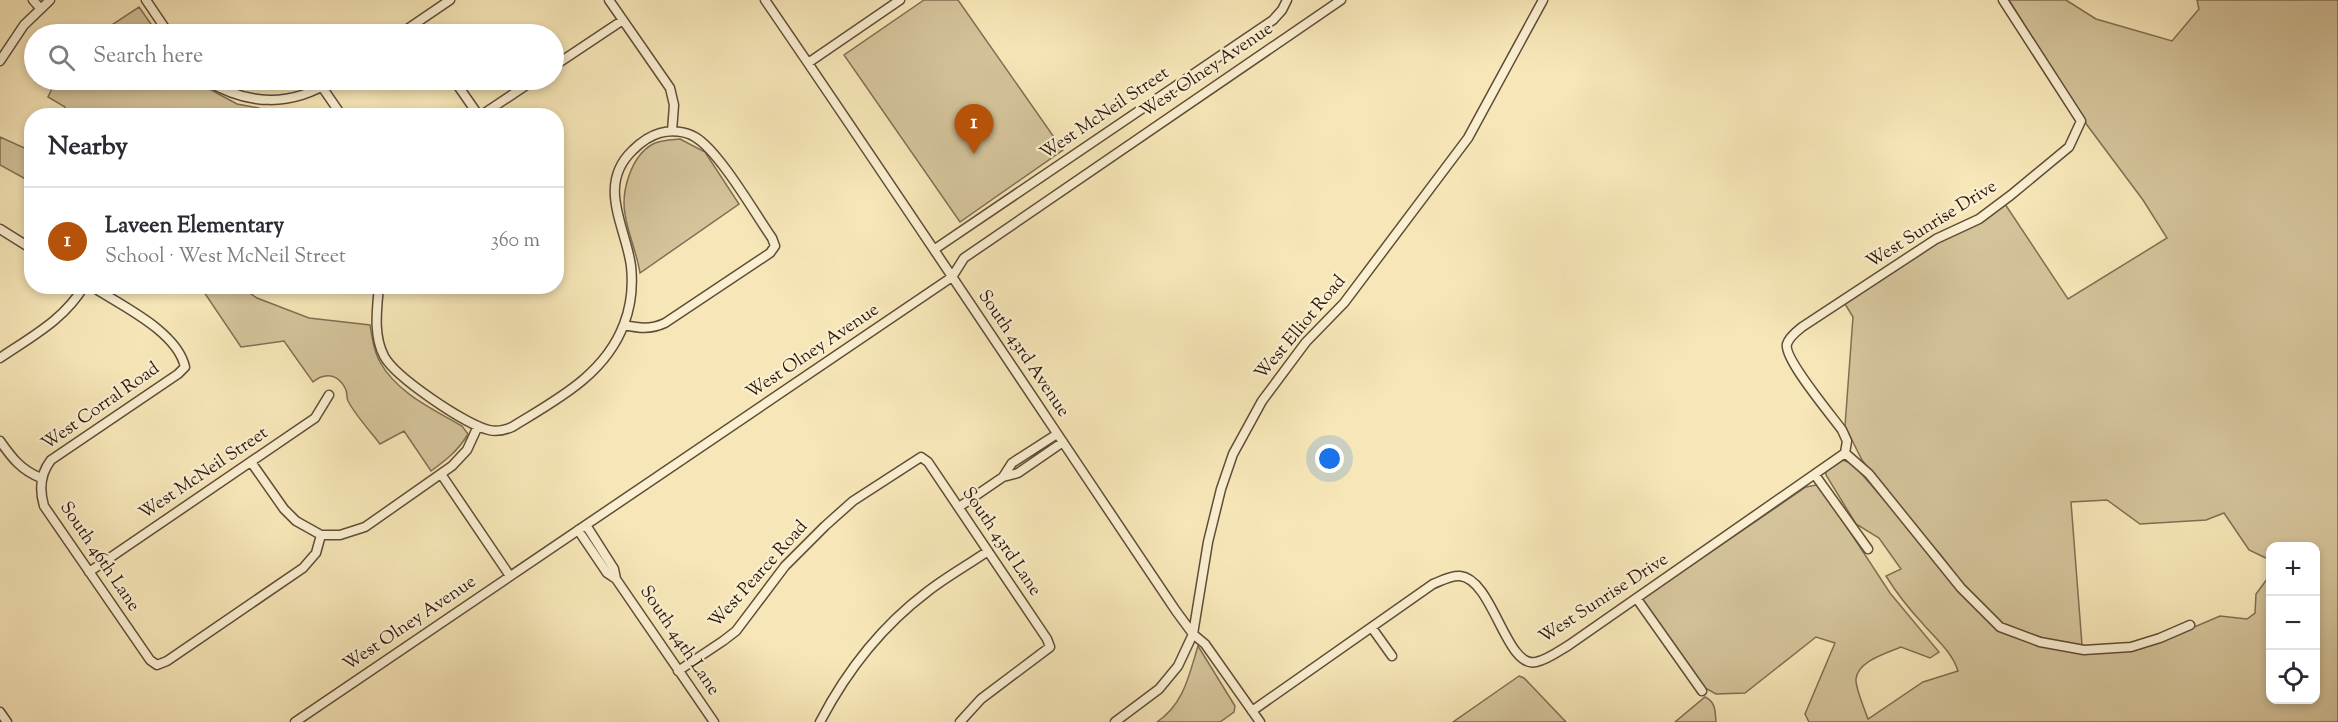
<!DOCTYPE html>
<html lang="en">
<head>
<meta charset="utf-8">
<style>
  body { margin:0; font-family:"Sorts Mill Goudy",serif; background:#f2f2f3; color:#2b2b33 }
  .controls { position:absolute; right:18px; bottom:18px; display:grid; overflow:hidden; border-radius:12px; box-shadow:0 3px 9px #0003 }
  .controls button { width:54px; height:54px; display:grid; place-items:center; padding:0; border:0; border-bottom:2px solid #e1e1e2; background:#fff; color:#2b2b33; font:30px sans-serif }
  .you { position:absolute; left:1330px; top:459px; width:21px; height:21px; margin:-15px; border:4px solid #fff; border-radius:50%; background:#1a73e8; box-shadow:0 0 0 9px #1a73e833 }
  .badge { display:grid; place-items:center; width:39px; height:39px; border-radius:50%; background:#b45309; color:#fff; font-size:20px; font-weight:700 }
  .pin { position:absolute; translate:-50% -50px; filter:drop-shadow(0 2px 3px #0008) }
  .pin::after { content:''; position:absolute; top:32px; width:21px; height:18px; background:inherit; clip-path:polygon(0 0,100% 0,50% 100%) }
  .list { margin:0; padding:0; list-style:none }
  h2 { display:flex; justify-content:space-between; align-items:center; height:78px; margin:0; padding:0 24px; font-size:26px }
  h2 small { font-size:20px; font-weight:400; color:#7c7c81 }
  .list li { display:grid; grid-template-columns:39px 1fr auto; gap:18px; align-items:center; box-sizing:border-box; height:108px; padding:0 24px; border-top:2px solid #e1e1e2 }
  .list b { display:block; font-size:22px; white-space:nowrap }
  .list p { margin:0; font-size:20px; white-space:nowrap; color:#7c7c81 }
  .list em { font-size:20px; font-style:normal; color:#7c7c81 }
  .icon { flex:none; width:33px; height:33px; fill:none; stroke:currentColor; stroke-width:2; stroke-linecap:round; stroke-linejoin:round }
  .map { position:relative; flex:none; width:2338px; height:722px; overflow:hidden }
  .search { position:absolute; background:#fff; box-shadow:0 3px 9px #0003; left:24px; top:24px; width:540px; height:66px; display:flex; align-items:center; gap:15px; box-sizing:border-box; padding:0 21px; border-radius:33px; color:#7c7c81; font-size:22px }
  .panel { position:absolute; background:#fff; box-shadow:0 3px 9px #0003; left:24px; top:108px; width:540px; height:186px; border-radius:24px }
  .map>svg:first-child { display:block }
  .green { fill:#d5c49b; stroke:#816e54; stroke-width:1.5 }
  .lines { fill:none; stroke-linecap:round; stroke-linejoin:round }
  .minor-casing { stroke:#604c37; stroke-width:11 }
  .minor { stroke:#faefd1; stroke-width:8 }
  .labels { text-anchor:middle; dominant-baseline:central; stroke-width:4.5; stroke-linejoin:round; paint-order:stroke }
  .street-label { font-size:18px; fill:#2d180c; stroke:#faefd1 }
</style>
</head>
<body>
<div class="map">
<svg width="2338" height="722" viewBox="0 0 2338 722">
  <rect width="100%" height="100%" fill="#f7e7b8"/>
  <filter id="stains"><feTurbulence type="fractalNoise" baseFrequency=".00333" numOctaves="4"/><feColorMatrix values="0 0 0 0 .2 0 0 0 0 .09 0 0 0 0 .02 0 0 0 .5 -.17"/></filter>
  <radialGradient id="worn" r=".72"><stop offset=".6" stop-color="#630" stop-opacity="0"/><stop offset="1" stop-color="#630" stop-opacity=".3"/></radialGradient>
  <path class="green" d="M924,0H958L1063,150L960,222L844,55Z
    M2009,0H2066L2096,19L2172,41L2199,9L2197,0H2338V722H1809L1805,714L1835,643L1816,637L1745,693L1716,694L1705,688L1642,599L1806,487L1816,485L1822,489L1890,593L1939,652L1930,658L1901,647C1887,653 1858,661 1856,679C1855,687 1865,710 1868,719L1923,682L1958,671C1952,652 1936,639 1924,625C1910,610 1897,594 1886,576L1901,569L1879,538L1856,524L1826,475V471L1843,460L1853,464L1932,555L1959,589L1997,628L2081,652L2159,642L2220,616L2247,619L2255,613L2256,594L2270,575V700H2316V546H2270V560L2249,550L2224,513L2206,520L2140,524L2107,500L2071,502L2082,645L2043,638L2003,624L1986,611L1965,587L1940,554L1896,505L1862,460L1845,426L1853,317L1845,304L1938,241L2005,204L2068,299L2167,238L2143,200L2087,125Z
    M139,7L158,34H98Z
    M56,80H193L237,104L259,108L256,116L62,115L65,107L48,97Z
    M0,137L31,151V182L0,165Z
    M680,139L705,152L739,204L640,273C637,253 628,234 625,214C621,191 631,156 653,144C661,140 671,140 680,139Z
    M196,287H241L257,298L309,318L370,325C372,338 374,351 380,362C397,393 433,409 462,426L468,434C458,451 446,460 431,471L404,431L380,444C370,431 356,416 348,401C346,397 348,392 345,388C338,374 325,372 313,382L284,341L241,347L204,292Z
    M1198,646L1235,706L1234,712L1220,722H1157C1184,704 1189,675 1198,646Z
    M1519,676L1524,678L1566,722H1453Z
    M1705,697C1716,702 1715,711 1716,722H1675Z"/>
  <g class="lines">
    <defs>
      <path id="minor" d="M33,0L40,8
        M146,0L169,34
        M609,0L670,88L674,105L672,131
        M765,0C904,203 1039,407 1176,611L1193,634L1205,644L1260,722
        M417,23L424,34
        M400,34L450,0
        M0,61L24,25L50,0
        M808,63L900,0
        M554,66L623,20
        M206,80C248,106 292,107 333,80
        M454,80L479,116
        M322,87L342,116
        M480,116L534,80
        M0,229L32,249
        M935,249L1273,20L1282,10L1287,0
        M91,286C120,305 177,331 185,367L178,374L51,460C40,474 39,489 44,506L150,660L157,665L167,661L303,568L316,553L321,535
        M379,286C377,309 373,335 384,356C395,377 466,425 489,430C497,432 505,430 512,427C556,400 605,375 624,324C631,306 633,285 631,266C626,227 596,185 633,150C641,142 649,136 660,133C671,130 685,131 695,137C719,151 754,212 772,238L775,246L770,253L665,323C650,330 639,328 624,325
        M0,358C31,337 65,319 84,286
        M0,441C12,458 21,470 41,478
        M1845,453L1847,441L1842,430C1832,416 1783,358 1787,344C1789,337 1797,331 1802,327L1936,239L1979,219L2011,195L2069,147L2081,121L2003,0
        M1845,453L1869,474L1961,588L2000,627L2040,642L2084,650L2131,647L2160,638L2190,625
        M251,462L284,509L296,521L321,535H340L365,527L452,466L467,450L478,426
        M441,474L510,576
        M1815,475L1868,549
        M1003,477L1012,463L1057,434
        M959,507L1003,477L1018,473L1063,442
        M586,525L614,569L616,579
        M578,530L607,573L616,579L714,722
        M89,572L315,418L329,395
        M1637,599L1702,691
        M1372,628L1392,656
        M678,671L723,641L736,631L785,566L825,526L853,501L921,457L928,462L1047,639L1050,647L981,699L960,722
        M1252,711L1433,584C1441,581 1451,575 1460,576C1493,579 1506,669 1536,662C1547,660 1559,651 1569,645L1845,453
        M0,712L7,722
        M295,722L952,277L964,258L1341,0
        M820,722C846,672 882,626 927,592C946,577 968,565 988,551
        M1115,722L1159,689L1178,666L1193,634L1208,542L1221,489L1233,454L1262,401L1306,342L1344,303L1468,138L1543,0"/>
    </defs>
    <use href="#minor" class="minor-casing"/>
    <use href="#minor" class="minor"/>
  </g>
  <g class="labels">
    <g class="street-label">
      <text transform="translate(1207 71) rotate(-34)">West Olney Avenue</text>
      <text transform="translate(1105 114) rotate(-34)">West McNeil Street</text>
      <text transform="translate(1932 225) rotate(-32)">West Sunrise Drive</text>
      <text transform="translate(1301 328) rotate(-50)">West Elliot Road</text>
      <text transform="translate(813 352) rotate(-34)">West Olney Avenue</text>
      <text transform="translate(1023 354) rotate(56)">South 43rd Avenue</text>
      <text transform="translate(101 407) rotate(-35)">West Corral Road</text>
      <text transform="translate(204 474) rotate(-34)">West McNeil Street</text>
      <text transform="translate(1001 542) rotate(56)">South 43rd Lane</text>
      <text transform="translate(99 557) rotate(56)">South 46th Lane</text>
      <text transform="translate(759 575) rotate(-48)">West Pearce Road</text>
      <text transform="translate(1604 599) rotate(-33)">West Sunrise Drive</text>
      <text transform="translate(410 624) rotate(-34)">West Olney Avenue</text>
      <text transform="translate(679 641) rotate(56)">South 44th Lane</text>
    </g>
  </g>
  <rect width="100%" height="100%" filter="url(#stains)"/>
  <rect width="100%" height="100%" fill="url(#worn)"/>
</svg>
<div class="controls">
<button>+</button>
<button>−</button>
<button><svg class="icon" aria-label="locate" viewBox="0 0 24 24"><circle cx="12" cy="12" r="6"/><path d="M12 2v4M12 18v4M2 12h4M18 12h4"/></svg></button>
</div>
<div class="you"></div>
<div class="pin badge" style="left:974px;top:154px">1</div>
<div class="search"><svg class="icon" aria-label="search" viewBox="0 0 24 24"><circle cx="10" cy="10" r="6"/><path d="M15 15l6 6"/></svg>Search here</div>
<section class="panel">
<h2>Nearby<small></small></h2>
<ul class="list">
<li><span class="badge">1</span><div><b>Laveen Elementary</b><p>School · West McNeil Street</p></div><em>360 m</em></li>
</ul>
</section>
</div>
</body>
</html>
